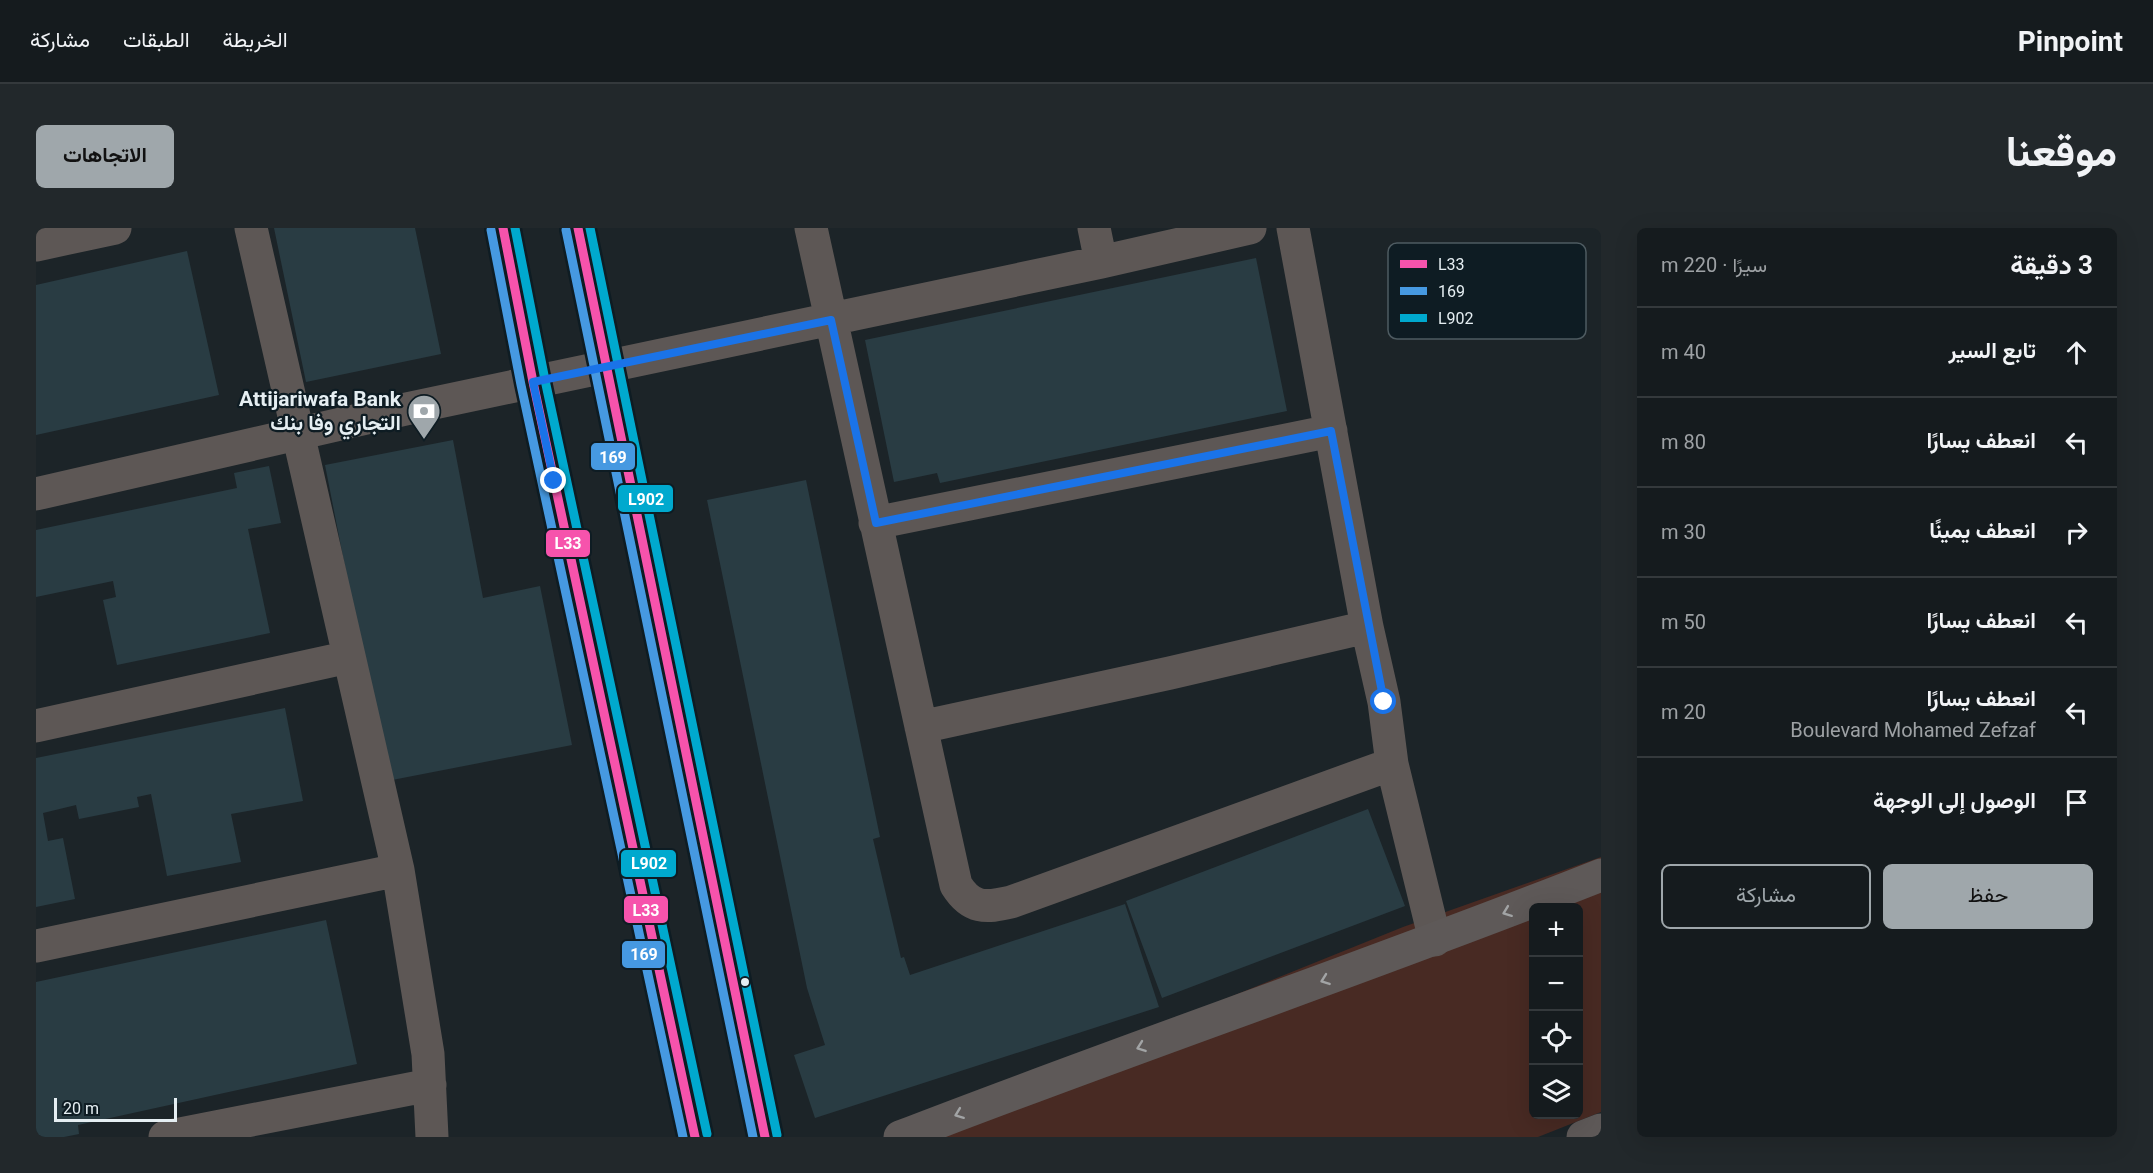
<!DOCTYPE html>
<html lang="ar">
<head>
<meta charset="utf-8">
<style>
  body { margin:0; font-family:Roboto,Vazirmatn,sans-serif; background:#22282b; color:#f1f3f6; direction:rtl }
  .controls { position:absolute; right:18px; bottom:18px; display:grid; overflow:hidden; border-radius:9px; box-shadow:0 6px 24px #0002 }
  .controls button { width:54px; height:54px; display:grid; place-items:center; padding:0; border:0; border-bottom:2px solid #34393c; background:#151b1e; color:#f1f3f6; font:30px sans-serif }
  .scale { position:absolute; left:18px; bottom:15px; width:123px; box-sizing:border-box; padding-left:6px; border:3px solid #e5eef2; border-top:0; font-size:16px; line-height:21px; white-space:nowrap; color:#e5eef2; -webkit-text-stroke:4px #0e1c23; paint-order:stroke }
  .stop { position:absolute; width:18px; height:18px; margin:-14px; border:4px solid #1a73e8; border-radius:50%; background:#fff }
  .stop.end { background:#1a73e8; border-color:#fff; box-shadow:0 2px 6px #0008 }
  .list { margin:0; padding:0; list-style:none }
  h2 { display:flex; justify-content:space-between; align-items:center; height:78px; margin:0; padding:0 24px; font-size:26px }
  h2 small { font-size:20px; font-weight:400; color:#9da1a4 }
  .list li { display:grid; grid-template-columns:39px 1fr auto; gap:18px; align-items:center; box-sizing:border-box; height:90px; padding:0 24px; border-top:2px solid #34393c }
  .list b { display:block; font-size:22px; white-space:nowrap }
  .list p { margin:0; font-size:20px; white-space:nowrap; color:#9da1a4 }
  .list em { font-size:20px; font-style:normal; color:#9da1a4 }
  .actions { display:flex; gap:12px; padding:18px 24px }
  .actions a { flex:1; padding:14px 0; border:2px solid #9fa7ab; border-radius:9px; text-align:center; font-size:21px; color:#9fa7ab }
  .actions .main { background:#9fa7ab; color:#111 }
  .icon { flex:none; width:33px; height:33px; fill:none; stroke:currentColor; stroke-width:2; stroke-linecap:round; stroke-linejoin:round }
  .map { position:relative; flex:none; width:1565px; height:909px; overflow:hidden; direction:ltr; border-radius:9px }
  header { display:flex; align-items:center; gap:36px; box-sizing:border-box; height:84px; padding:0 30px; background:#151b1e; border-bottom:2px solid #34393c }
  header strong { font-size:28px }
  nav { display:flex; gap:33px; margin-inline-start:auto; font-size:21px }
  .intro { display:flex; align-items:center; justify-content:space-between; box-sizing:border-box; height:144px; padding:0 36px }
  h1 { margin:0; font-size:42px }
  .button { padding:15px 27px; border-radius:9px; background:#9fa7ab; color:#111; font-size:21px; font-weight:700 }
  main { display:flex; gap:36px; padding:0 36px }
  aside { flex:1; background:#151b1e; border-radius:9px; box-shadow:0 6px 24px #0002 }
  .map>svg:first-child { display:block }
  .green { fill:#482a23; fill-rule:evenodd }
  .building { fill:#293c43 }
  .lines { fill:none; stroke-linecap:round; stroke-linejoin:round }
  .street { stroke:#5d5755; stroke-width:33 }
  .secondary { stroke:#5e5958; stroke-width:33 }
  .primary { stroke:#67605f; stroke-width:33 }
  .bus-1-casing { stroke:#0e1c23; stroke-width:14 }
  .bus-2-casing { stroke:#0e1c23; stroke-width:14 }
  .bus-3-casing { stroke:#0e1c23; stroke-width:14 }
  .bus-1 { stroke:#f653ac; stroke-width:9 }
  .bus-2 { stroke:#4699e1; stroke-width:9 }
  .bus-3 { stroke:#00a9ce; stroke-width:9 }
  .oneway { stroke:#a2a4a5 }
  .route { stroke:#1a73e8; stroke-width:8 }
  .bus-dot { fill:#e5eef2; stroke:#0e1c23; stroke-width:2 }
  .labels { text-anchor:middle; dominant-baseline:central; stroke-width:4.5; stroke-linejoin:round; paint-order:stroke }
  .poi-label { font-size:21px; font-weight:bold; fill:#e5eef2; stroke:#0e1c23; text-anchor:end }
  .key { fill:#0e1c23; stroke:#4e5b61; stroke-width:1.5 }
  .key-label { font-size:16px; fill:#e5eef2 }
  .line-badge { stroke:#0e1c23; stroke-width:2 }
  .badge-label { font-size:16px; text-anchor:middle; font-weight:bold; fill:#fff }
</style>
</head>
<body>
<header>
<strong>Pinpoint</strong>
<nav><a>الخريطة</a><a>الطبقات</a><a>مشاركة</a></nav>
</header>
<div class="intro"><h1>موقعنا</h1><a class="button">الاتجاهات</a></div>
<main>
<aside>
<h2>3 دقيقة<small>سيرًا · 220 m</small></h2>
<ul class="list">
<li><svg class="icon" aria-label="ahead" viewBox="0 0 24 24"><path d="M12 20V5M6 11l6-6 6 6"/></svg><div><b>تابع السير</b></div><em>40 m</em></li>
<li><svg class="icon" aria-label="left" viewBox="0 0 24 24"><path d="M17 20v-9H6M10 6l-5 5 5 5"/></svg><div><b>انعطف يسارًا</b></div><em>80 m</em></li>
<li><svg class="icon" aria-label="right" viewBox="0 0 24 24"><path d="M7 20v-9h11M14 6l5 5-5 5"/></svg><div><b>انعطف يمينًا</b></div><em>30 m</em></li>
<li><svg class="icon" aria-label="left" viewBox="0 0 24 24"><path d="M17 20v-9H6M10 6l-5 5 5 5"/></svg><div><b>انعطف يسارًا</b></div><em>50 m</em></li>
<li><svg class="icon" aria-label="left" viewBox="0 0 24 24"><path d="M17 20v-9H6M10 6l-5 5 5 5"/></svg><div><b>انعطف يسارًا</b><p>Boulevard Mohamed Zefzaf</p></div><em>20 m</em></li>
<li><svg class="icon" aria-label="arrive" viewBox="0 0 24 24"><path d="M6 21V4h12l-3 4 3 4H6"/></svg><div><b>الوصول إلى الوجهة</b></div></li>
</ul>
<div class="actions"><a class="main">حفظ</a><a>مشاركة</a></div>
</aside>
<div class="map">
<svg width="1565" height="909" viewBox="0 0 1565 909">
  <rect width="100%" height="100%" fill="#1c2428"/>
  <path class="green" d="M1565,629V884L1502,909H848L1367,699ZM1498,680H1542V886H1498Z"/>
  <path class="building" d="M238,0H379L405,126L270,154Z
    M151,23L183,167L0,207V57Z
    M1220,30L1251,183L904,255L901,245L858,254L829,112Z
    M417,212L447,370L504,358L536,517L351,553L289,237Z
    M233,238L245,295L212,301L234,405L81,437L67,372L80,369L77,353L0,369V302L201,260L198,245Z
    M770,252L844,609L837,611L865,730L868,729L874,747L1089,676L1123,779L779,890L758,827L789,817L771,760L671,272Z
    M249,480L267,573L195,586L205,634L131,648L115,566L101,569L103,579L43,591L40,577L7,585L12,613L27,610L39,671L0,679V530Z
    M1332,581L1369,678L1126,770L1090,673Z
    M290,692L321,836L42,897L43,906L28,909H0V754Z"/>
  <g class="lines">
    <path class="street" d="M215,0L362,642L392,826L396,909
      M775,0L920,657C935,681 949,680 975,674L1356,536
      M1058,0L1065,34
      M1257,0L1331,399L1348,474L1356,536L1399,712
      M0,17L79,0
      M0,266L370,181L1065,34L1214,0
      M839,295L1295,203
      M0,498L313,429
      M885,499L1134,445L1331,399
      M0,718L362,642
      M129,909L394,857"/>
    <path class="secondary" d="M864,909C1096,819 1333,739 1565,647
      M1547,909L1565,902"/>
    <path class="primary" d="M467,0L497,154L659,909
      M542,0L729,909"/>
    <defs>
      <path id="bus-1" d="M467,0L497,154L659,909
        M542,0L729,909"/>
      <path id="bus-2" d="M455,2L485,157L647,909
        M530,2L717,909"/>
      <path id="bus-3" d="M479,0L509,152L671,906
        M554,0L741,907"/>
    </defs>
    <use href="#bus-1" class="bus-1-casing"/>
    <use href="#bus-2" class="bus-2-casing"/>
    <use href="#bus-3" class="bus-3-casing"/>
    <use href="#bus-1" class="bus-1"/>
    <use href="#bus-2" class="bus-2"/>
    <use href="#bus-3" class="bus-3"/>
  </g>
  <defs><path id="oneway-chevron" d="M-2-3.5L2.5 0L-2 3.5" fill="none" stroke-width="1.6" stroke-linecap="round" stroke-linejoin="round" transform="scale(1.5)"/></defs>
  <g class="oneway">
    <use href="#oneway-chevron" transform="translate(1471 684) rotate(159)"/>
    <use href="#oneway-chevron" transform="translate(1289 752) rotate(160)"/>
    <use href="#oneway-chevron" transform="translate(1105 819) rotate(160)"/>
    <use href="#oneway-chevron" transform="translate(923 886) rotate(159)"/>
  </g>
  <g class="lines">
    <path class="route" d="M518,253L497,154L795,92L840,295L1295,203L1348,474"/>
  </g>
  <defs>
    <symbol id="bank-pin" viewBox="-11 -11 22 30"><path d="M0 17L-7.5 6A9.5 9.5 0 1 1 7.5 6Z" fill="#9fa7ab" stroke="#0e1c23"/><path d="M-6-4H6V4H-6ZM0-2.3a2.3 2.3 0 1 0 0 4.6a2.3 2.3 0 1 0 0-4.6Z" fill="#fff"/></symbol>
  </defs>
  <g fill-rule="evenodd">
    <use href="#bank-pin" x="369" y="164" width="38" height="52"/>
  </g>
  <circle class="bus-dot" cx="709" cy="754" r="5"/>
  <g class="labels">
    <g class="poi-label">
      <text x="365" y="171">Attijariwafa Bank<tspan x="365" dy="24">التجاري وفا بنك</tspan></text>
    </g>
  </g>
  <rect x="1352" y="15" width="198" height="96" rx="9" class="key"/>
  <rect x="1364" y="32" width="27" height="8" fill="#f653ac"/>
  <rect x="1364" y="59" width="27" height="8" fill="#4699e1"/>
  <rect x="1364" y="86" width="27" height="8" fill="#00a9ce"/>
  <g class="key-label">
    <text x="1402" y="42">L33</text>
    <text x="1402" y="69">169</text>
    <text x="1402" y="96">L902</text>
  </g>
  <g class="line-badge">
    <rect x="554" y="214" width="46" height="29" rx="6" fill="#4699e1"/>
    <rect x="581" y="256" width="57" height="29" rx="6" fill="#00a9ce"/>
    <rect x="509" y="301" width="46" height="29" rx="6" fill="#f653ac"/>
    <rect x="584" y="621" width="57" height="29" rx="6" fill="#00a9ce"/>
    <rect x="587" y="667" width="46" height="29" rx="6" fill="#f653ac"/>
    <rect x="585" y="712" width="45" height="29" rx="6" fill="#4699e1"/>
  </g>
  <g class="badge-label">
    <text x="577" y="235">169</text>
    <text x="610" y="277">L902</text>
    <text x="532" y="321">L33</text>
    <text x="613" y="641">L902</text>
    <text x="610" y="688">L33</text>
    <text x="608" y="732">169</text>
  </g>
</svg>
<div class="controls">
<button>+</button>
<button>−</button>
<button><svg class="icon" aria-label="locate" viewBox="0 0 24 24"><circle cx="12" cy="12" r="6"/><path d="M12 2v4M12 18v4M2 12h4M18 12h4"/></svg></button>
<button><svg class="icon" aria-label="layers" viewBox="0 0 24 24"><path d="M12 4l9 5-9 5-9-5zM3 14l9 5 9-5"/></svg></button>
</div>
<div class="scale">20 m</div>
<div class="stop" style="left:1348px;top:474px"></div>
<div class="stop end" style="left:518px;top:253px"></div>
</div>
</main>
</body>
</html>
